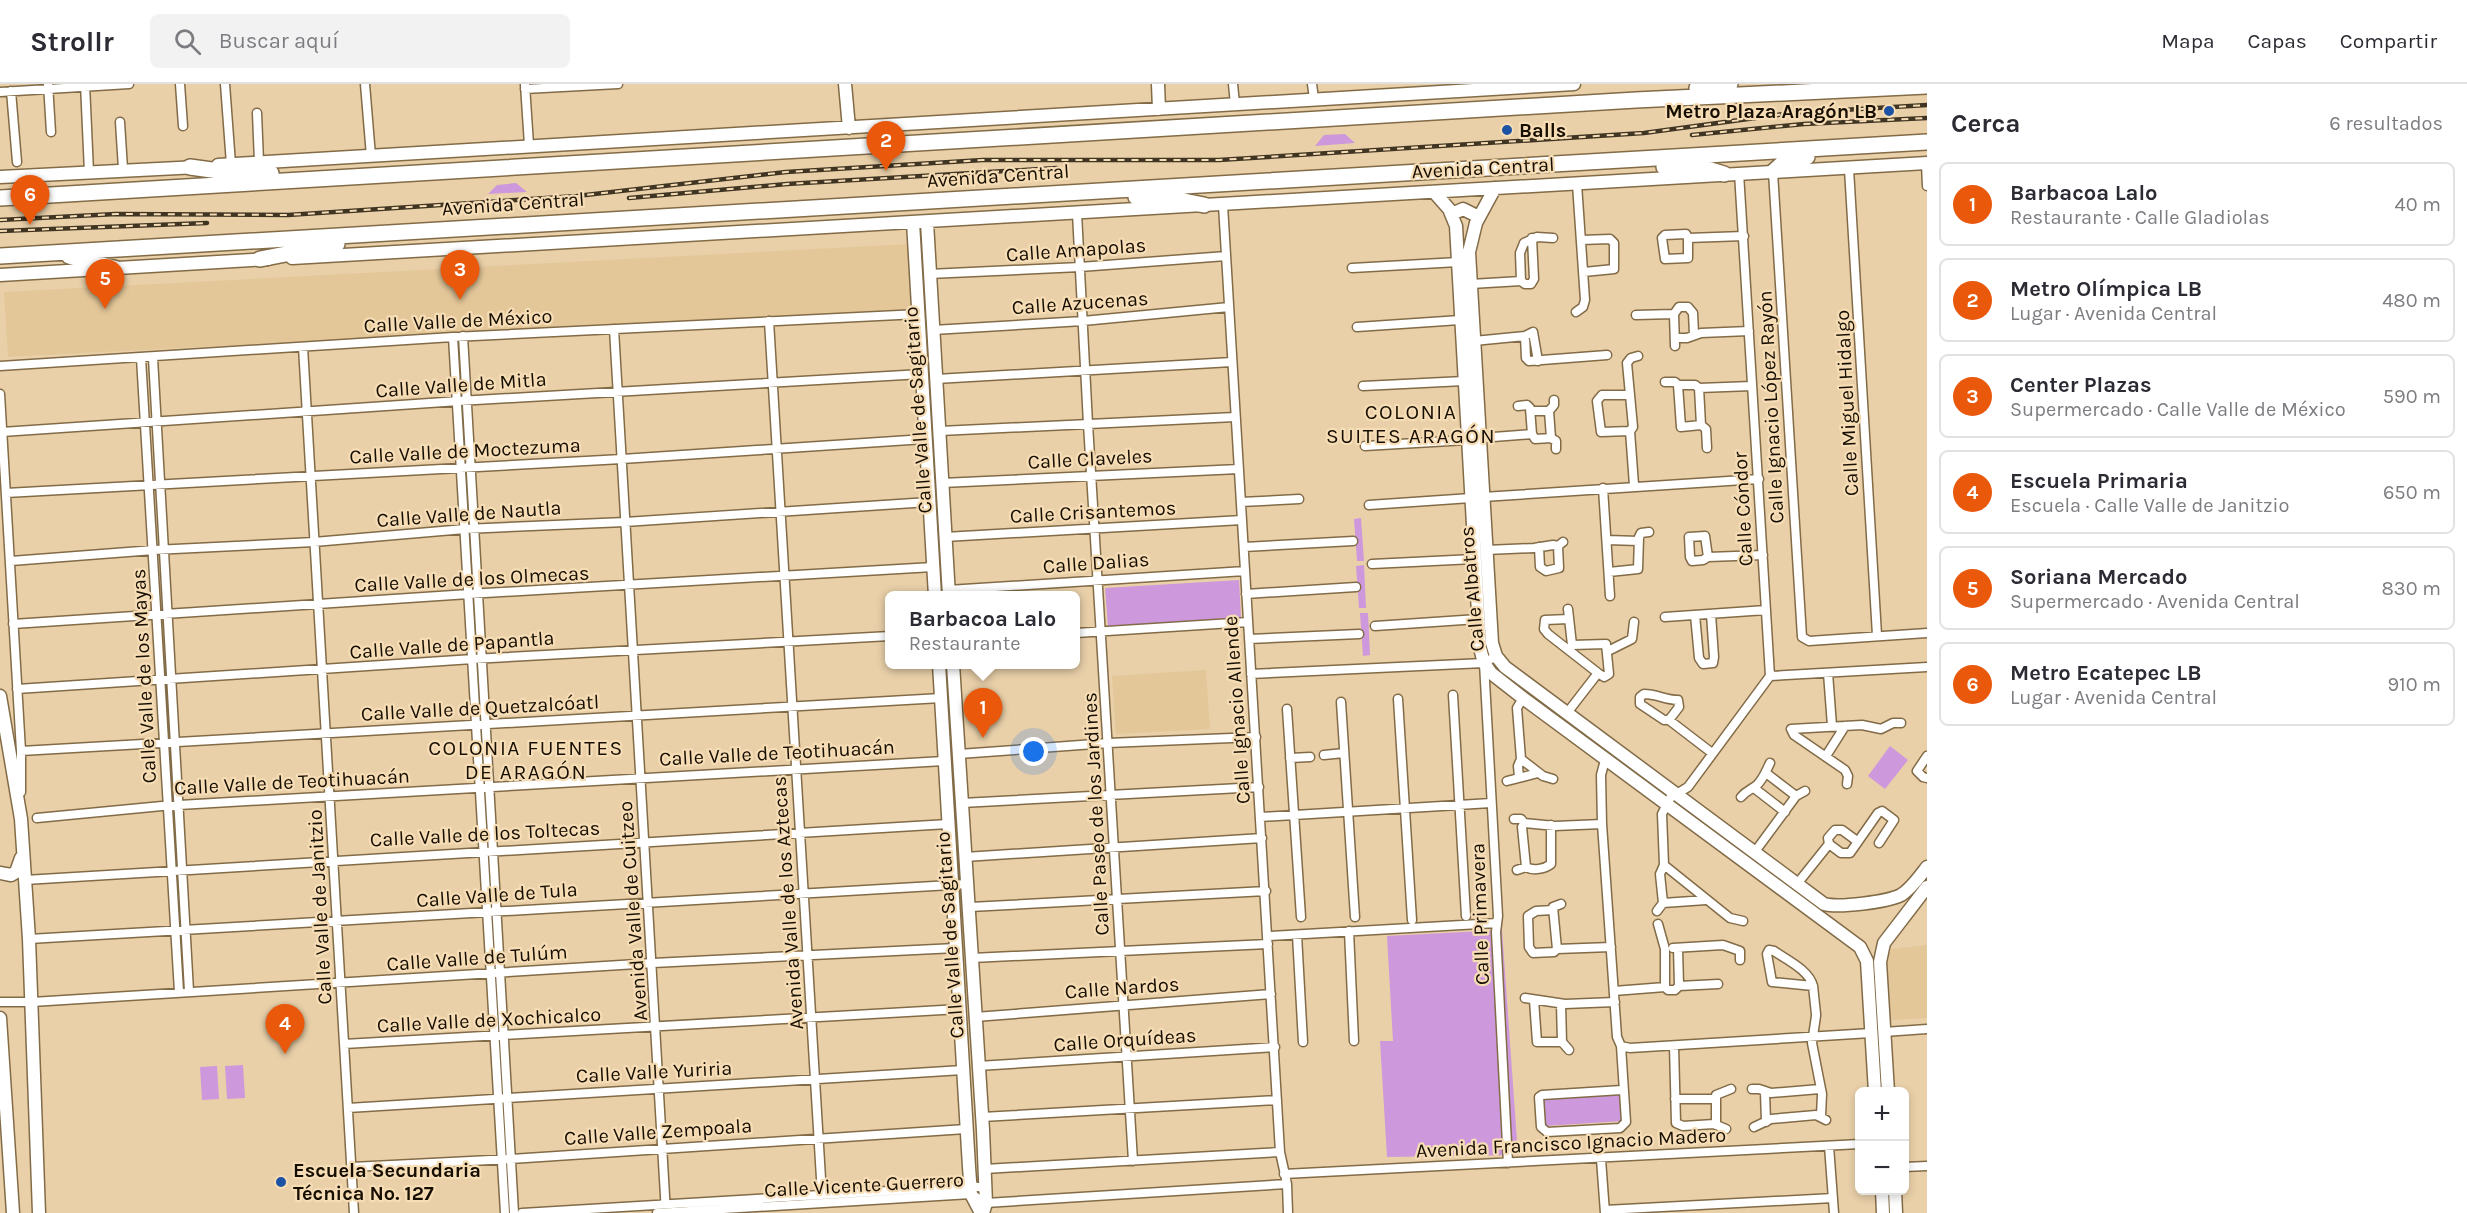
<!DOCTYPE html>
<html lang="es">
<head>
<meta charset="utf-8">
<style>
  body { margin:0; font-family:Karla,sans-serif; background:#f2f2f3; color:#2b2b33 }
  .controls { position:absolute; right:18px; bottom:18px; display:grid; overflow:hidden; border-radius:9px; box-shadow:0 3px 9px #0003 }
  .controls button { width:54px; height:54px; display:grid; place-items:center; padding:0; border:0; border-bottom:2px solid #e1e1e2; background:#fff; color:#2b2b33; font:30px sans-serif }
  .you { position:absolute; left:1034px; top:668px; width:21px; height:21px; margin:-15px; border:4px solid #fff; border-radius:50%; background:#1a73e8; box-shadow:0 0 0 9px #1a73e833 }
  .badge { display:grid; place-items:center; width:39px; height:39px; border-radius:50%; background:#ea580c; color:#fff; font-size:20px; font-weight:700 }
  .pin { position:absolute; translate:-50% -50px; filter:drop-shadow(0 2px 3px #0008) }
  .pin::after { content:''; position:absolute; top:32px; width:21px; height:18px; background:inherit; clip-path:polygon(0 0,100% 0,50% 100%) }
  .popup { position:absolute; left:885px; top:507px; width:195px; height:78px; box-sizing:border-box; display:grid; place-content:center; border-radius:9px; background:#fff; filter:drop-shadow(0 2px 4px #0005); font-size:20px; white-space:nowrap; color:#7c7c81 }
  .popup b { font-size:22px; color:#2b2b33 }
  .popup::after { content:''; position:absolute; left:50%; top:100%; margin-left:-12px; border:12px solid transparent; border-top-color:#fff }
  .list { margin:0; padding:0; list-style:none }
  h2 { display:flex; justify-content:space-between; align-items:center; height:78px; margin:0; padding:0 24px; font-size:26px }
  h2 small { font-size:20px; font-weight:400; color:#7c7c81 }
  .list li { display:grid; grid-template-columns:39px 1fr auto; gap:18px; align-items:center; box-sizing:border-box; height:84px; margin:0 12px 12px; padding:0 12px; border:2px solid #e1e1e2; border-radius:9px }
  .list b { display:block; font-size:22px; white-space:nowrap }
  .list p { margin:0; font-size:20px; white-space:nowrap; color:#7c7c81 }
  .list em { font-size:20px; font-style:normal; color:#7c7c81 }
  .icon { flex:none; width:33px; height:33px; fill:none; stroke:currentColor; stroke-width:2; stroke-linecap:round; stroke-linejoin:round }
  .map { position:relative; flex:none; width:1927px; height:1129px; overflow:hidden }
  header { display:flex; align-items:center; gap:36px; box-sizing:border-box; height:84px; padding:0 30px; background:#fff; border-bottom:2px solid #e1e1e2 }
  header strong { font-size:28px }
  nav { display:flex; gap:33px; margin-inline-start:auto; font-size:21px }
  .search { width:420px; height:54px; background:#f2f2f3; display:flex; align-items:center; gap:15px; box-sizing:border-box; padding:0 21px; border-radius:9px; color:#7c7c81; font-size:22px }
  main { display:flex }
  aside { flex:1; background:#fff }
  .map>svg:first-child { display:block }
  .built { fill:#e4c799 }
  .green { fill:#cd98dc }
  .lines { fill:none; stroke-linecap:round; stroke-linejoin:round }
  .street-casing { stroke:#826b47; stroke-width:11 }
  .secondary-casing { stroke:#826b47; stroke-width:15 }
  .highway-casing { stroke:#826b47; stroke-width:18 }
  .street { stroke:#fff; stroke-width:8 }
  .secondary { stroke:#fff; stroke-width:12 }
  .highway { stroke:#fff; stroke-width:15 }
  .rail-casing { stroke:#403422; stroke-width:4.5 }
  .rail { stroke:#f6ddb5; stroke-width:2; stroke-dasharray:7; stroke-linecap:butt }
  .poi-dot { fill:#1b52a4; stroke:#f6ddb5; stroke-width:2 }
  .labels { text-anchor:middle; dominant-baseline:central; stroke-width:4.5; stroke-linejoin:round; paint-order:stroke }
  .poi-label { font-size:20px; font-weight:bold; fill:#170e02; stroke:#f6ddb5; text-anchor:start }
  .street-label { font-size:20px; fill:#170e02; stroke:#f6ddb5 }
  .neighbourhood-label { font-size:21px; letter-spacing:1.5px; fill:#170e02; stroke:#f6ddb5 }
</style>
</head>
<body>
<header>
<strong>Strollr</strong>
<div class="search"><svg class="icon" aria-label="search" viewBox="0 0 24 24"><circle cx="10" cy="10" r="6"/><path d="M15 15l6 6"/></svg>Buscar aquí</div>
<nav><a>Mapa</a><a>Capas</a><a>Compartir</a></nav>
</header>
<main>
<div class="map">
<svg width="1927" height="1129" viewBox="0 0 1927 1129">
  <rect width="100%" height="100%" fill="#e9d0a9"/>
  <path class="built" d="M910,160L915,225L8,273L4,208Z
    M1206,586L1210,645L1116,650L1112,592Z
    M1927,861V934L1891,936L1887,874L1892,865Z"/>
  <path class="green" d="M1345,50L1355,59L1315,62L1324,51Z
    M516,99L527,108L488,110L497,101Z
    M1361,434L1364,477H1357L1354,435Z
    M1364,481L1366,524H1359L1356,482Z
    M1239,496L1241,533L1108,543L1105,504Z
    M1360,529H1368L1370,571L1363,572Z
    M1890,662L1908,676L1885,705L1868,692Z
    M1502,846L1518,1071L1387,1073L1380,957H1393L1387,852Z
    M243,981L245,1014L227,1015L225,982Z
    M217,982L219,1015L202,1016L200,983Z
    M1621,1006L1623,1037L1545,1042L1542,1012Z"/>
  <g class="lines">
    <defs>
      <path id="street" d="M48,0L51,48
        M85,0L89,88
        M180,0L183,42
        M225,0L231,80
        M365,0L371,72
        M1233,0L1235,20
        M1312,0L1314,15
        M525,1L529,61
        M525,5L618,0
        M11,7L17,78
        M0,8L129,0
        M257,29L259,78
        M120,38L123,85
        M1926,79L1927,102
        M1849,85L1877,551
        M1773,88L1802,553L1809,557L1927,549
        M1223,121L1280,1068L1287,1100L1288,1129
        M1077,129L1088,340L1133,1077
        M1688,154V174L1665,175L1662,154L1665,151L1686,150L1688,154L1744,152
        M1581,156L1610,155L1614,159V185L1584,188
        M1352,184L1458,178
        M929,190L1080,183L1226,172
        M1521,197L1520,169L1524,159L1537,153L1553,154
        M1471,200L1521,197L1525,200H1531L1534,195L1532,154
        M1576,228L1583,223L1585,216L1577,100
        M1636,231L1674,230
        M769,237L822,1111
        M1357,243L1460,236
        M614,245L666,1129
        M933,246L1083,237L1229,223
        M463,252L514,1129
        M1525,252L1526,274L1529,277L1607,271
        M453,253L505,1129
        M1675,254H1687L1701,249L1749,247
        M1474,257L1525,252L1533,248L1538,277
        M1675,262L1674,230L1679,223H1688L1693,229L1694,250
        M303,263L354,1129
        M141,274L179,908
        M153,274L189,907
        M0,282L453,253L919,230
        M936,295L1232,278
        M1665,298H1675L1678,301L1681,343
        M1678,301H1695L1699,304L1752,302
        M1363,302L1464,297
        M1699,304L1701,341L1706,345L1707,364
        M0,310L21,667V708
        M1518,322L1527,321L1530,324L1532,350
        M1531,327H1549
        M1549,327L1551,354L1556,357V365
        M1549,327L1554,321V316
        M1681,343L1701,341
        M940,347L1235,333
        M1630,347L1601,348L1597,317L1602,311H1630
        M2,348L459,317L922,290
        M1480,354L1532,350L1535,355L1551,354
        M1365,362L1467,356
        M942,399L1239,385
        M1634,401L1630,347L1633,343L1627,279L1631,274L1638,272
        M1603,404L1610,512
        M6,409L622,375L925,355
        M1483,413L1759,395
        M1241,418L1299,415
        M1369,421L1471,414
        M945,453L1242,436
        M1607,456L1639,457
        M1244,463L1353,457
        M1539,463L1540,483L1546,487L1559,484L1558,462
        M1486,466L1534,464L1553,461L1558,462L1563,458
        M1708,473L1705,452L1689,453L1690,473L1692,477L1703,476L1708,473L1763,471
        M11,477L154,466L314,458L465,445L625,438L929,418
        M1372,480L1474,475
        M1609,488L1638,485L1639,453L1641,449L1649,448
        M948,506L1245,487
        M1246,510L1356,503
        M1568,525L1572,561
        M1695,531L1699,574L1703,580L1713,579L1714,573L1711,530
        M1665,533L1766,526
        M1569,535L1545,536L1544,545L1548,550L1598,589L1604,593L1609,590L1606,560L1572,561L1569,566
        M13,540L469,510L933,483
        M1375,542L1478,535
        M1076,549L1248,538
        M1249,555L1359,550
        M1608,567L1632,555L1634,538
        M1484,579L1498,832L1496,848L1508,1079
        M1828,589L1832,642
        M1251,590L1484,579L1496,572
        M1770,592L1927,583
        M17,605L473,575L890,552
        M1453,611L1466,832
        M1398,615L1412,836
        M1341,618L1355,833
        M1287,625L1301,833
        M1567,629L1598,589
        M1669,636L1679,623L1678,616C1665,616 1657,610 1644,610L1640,613V620L1664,636H1669L1712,669
        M21,667L941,614
        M959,670L1108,659L1256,653
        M1324,671L1344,669
        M1826,672L1845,642
        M1927,672L1917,687L1923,693L1927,694
        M1290,674L1310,673
        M1521,675L1543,692L1553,695
        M1605,676L1601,691L1602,740L1617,953L1621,962L1626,1038L1620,1044L1547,1048L1541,1043L1539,1013L1542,1011L1622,1006
        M1766,689L1796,712
        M1519,693L1518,682L1521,675L1517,624L1523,614
        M1507,697L1538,689
        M1847,700L1848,692L1845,686L1794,651L1791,645L1862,641L1881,645L1893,639H1901
        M1754,704L1785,728
        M1741,713C1747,706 1751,706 1757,701C1764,694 1766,687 1770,679
        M962,719L1259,703
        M1261,733L1491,719
        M37,734L162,722L944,677
        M1514,735H1521L1524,739L1522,743L1526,783
        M1524,739L1555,742L1602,740
        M1829,760L1841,769H1850L1878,729L1882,727L1894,736L1879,759
        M1754,769L1796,712L1805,707
        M965,773L1262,754
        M1664,781L1730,834L1743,837
        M1526,783C1533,787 1545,785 1551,780V741
        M1517,786L1526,783
        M25,796L948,740
        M1797,800L1829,760L1828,754L1835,746H1842L1857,757
        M1663,819L1706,816
        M970,823L1266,807
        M1553,826L1536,827L1528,832L1529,863L1533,869L1554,868L1557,865L1611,863
        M1657,827L1663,819L1660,790L1664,781L1662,730L1670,714L1688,703L1770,592L1739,89
        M1658,840L1665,865V903L1668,906H1675L1679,902L1678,864
        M1349,847L1354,957
        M1297,851L1303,958
        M1268,852L1497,839
        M29,855L968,800
        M1673,864L1723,861L1740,867V876
        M1557,865L1553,823L1561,820
        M972,874L1268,860
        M1679,902L1718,900
        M1813,902L1772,898L1767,870L1769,866L1774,867C1787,876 1809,886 1813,902L1816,930V932L1812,959L1822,1010L1821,1032
        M1614,907L1665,903
        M1525,914L1565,920L1615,918
        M1534,916L1537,958H1562
        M0,918H32L653,879L956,864
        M1561,920L1562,958L1569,966
        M975,933L1271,910
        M1884,948L1927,945
        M344,960L960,925
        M1621,962L1630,964L1871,949
        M1674,962L1676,1039L1683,1042L1714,1040L1726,1045
        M978,982L1275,963
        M1752,1005H1759L1771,1009L1820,1005
        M1765,1008L1766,1038
        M1675,1015H1715
        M348,1024L963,986
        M982,1033L1277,1016
        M1716,1041V1011L1731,1005
        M1754,1043L1771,1035L1816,1031L1826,1036
        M1829,1062L1834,1129
        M1601,1075L1605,1129
        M352,1083L511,1075L966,1045
        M1904,1083L1927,1082
        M985,1085L1280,1068
        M1284,1090L1860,1060
        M1605,1126L1833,1114
        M522,1129L971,1102L985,1104
        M657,1129L971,1110L986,1119L1287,1100"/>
      <path id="secondary" d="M845,0L849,44
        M1158,0L1159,25
        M218,81L1574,0
        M0,93L198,83
        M1495,104L1476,139L1469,168L1492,559L1496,572L1505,583L1824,820C1839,824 1887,818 1901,811C1911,805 1920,792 1927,783
        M1434,108L1449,125L1456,142L1480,564L1484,579L1491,589L1523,614L1860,863L1867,877L1875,1008
        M1452,130L1463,125L1479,133
        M913,138L935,512
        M927,138L949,512
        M292,174L1927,79
        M0,191L268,175
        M939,580L969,1083L971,1110L981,1129
        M953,580L983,1046L986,1119L983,1129
        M0,612L21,735L29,855L39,1129
        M0,789L11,791L16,788L21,774
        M0,934L13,1129
        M1888,1008L1880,878L1884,859L1927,803
        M1882,1106L1883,1129
        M1895,1106L1896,1129"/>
      <path id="highway" d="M1697,4L1730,0
        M190,83L219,87L271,89
        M1664,83L1704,84L1724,90
        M1773,88L1783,79L1807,73
        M1136,113L1174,115L1204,121
        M0,114L1636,16L1927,2
        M0,172L1927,58
        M69,172L117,185
        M260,175L337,160"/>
    </defs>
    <use href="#street" class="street-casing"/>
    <use href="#secondary" class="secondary-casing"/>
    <use href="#highway" class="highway-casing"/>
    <use href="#street" class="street"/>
    <use href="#secondary" class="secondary"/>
    <use href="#highway" class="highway"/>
    <defs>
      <path id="rail" d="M1692,51L1804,40L1927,34
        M629,114L787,100L1057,84
        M0,136L116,130L288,131L577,112L786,88L983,76H1219L1644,49L1792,29L1927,21
        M0,147L207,139"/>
    </defs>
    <use href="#rail" class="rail-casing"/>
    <use href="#rail" class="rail"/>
  </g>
  <g class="poi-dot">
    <circle cx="1889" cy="27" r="6"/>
    <circle cx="1507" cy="46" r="6"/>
    <circle cx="281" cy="1098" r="6"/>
  </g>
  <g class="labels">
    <g class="poi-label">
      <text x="1877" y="27" text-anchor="end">Metro Plaza Aragón LB</text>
      <text x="1519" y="46">Balls</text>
      <text x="293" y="1086">Escuela Secundaria<tspan x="293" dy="23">Técnica No. 127</tspan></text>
    </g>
    <g class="street-label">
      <text transform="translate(1483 84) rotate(-3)">Avenida Central</text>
      <text transform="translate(998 92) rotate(-4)">Avenida Central</text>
      <text transform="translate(513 120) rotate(-4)">Avenida Central</text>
      <text transform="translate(1076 166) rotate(-4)">Calle Amapolas</text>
      <text transform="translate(1080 219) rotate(-4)">Calle Azucenas</text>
      <text transform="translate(458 237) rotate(-3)">Calle Valle de México</text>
      <text transform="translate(461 301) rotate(-4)">Calle Valle de Mitla</text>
      <text transform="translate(1847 319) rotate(-93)">Calle Miguel Hidalgo</text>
      <text transform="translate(1771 323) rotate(-93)">Calle Ignacio López Rayón</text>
      <text transform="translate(918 326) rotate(-94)">Calle Valle de Sagitario</text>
      <text transform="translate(465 367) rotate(-3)">Calle Valle de Moctezuma</text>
      <text transform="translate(1090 375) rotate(-3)">Calle Claveles</text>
      <text transform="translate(1743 425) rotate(-93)">Calle Cóndor</text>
      <text transform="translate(1093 428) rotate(-3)">Calle Crisantemos</text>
      <text transform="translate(469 430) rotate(-4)">Calle Valle de Nautla</text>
      <text transform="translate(1096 479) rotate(-4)">Calle Dalias</text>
      <text transform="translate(472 495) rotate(-3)">Calle Valle de los Olmecas</text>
      <text transform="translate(1472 505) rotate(-95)">Calle Albatros</text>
      <text transform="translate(452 561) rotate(-4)">Calle Valle de Papantla</text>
      <text transform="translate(144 592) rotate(-93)">Calle Valle de los Mayas</text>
      <text transform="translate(480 624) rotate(-3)">Calle Valle de Quetzalcóatl</text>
      <text transform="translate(1237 626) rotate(-94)">Calle Ignacio Allende</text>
      <text transform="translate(777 669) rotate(-3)">Calle Valle de Teotihuacán</text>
      <text transform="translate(292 698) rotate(-3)">Calle Valle de Teotihuacán</text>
      <text transform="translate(1096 730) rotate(-93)">Calle Paseo de los Jardines</text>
      <text transform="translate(485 750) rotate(-3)">Calle Valle de los Toltecas</text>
      <text transform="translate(497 811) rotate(-4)">Calle Valle de Tula</text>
      <text transform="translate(788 819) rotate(-94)">Avenida Valle de los Aztecas</text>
      <text transform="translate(320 823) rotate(-93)">Calle Valle de Janitzio</text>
      <text transform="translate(633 827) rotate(-94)">Avenida Valle de Cuitzeo</text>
      <text transform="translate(1480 830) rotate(-92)">Calle Primavera</text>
      <text transform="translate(950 851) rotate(-94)">Calle Valle de Sagitario</text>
      <text transform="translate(477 874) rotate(-4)">Calle Valle de Tulúm</text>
      <text transform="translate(1122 904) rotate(-4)">Calle Nardos</text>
      <text transform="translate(489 936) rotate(-3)">Calle Valle de Xochicalco</text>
      <text transform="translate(1125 956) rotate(-4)">Calle Orquídeas</text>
      <text transform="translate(654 988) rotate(-3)">Calle Valle Yuriria</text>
      <text transform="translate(658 1048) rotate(-4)">Calle Valle Zempoala</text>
      <text transform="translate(1571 1059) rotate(-3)">Avenida Francisco Ignacio Madero</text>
      <text transform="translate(864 1101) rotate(-3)">Calle Vicente Guerrero</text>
    </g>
    <g class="neighbourhood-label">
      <text x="1411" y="328">COLONIA<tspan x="1411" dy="24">SUITES ARAGÓN</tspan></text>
      <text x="526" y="664">COLONIA FUENTES<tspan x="526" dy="24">DE ARAGÓN</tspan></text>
    </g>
  </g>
</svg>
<div class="controls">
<button>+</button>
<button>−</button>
</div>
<div class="you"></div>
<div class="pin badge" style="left:983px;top:654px">1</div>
<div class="popup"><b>Barbacoa Lalo</b>Restaurante</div>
<div class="pin badge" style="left:886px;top:87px">2</div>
<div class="pin badge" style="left:460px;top:216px">3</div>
<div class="pin badge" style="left:285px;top:970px">4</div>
<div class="pin badge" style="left:105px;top:225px">5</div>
<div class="pin badge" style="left:30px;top:141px">6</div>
</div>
<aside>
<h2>Cerca<small>6 resultados</small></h2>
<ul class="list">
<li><span class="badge">1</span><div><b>Barbacoa Lalo</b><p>Restaurante · Calle Gladiolas</p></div><em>40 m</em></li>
<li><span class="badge">2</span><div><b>Metro Olímpica LB</b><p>Lugar · Avenida Central</p></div><em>480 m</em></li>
<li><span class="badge">3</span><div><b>Center Plazas</b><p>Supermercado · Calle Valle de México</p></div><em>590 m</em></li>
<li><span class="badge">4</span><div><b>Escuela Primaria</b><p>Escuela · Calle Valle de Janitzio</p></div><em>650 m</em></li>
<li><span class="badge">5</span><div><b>Soriana Mercado</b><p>Supermercado · Avenida Central</p></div><em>830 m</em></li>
<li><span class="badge">6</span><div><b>Metro Ecatepec LB</b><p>Lugar · Avenida Central</p></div><em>910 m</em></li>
</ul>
</aside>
</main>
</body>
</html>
